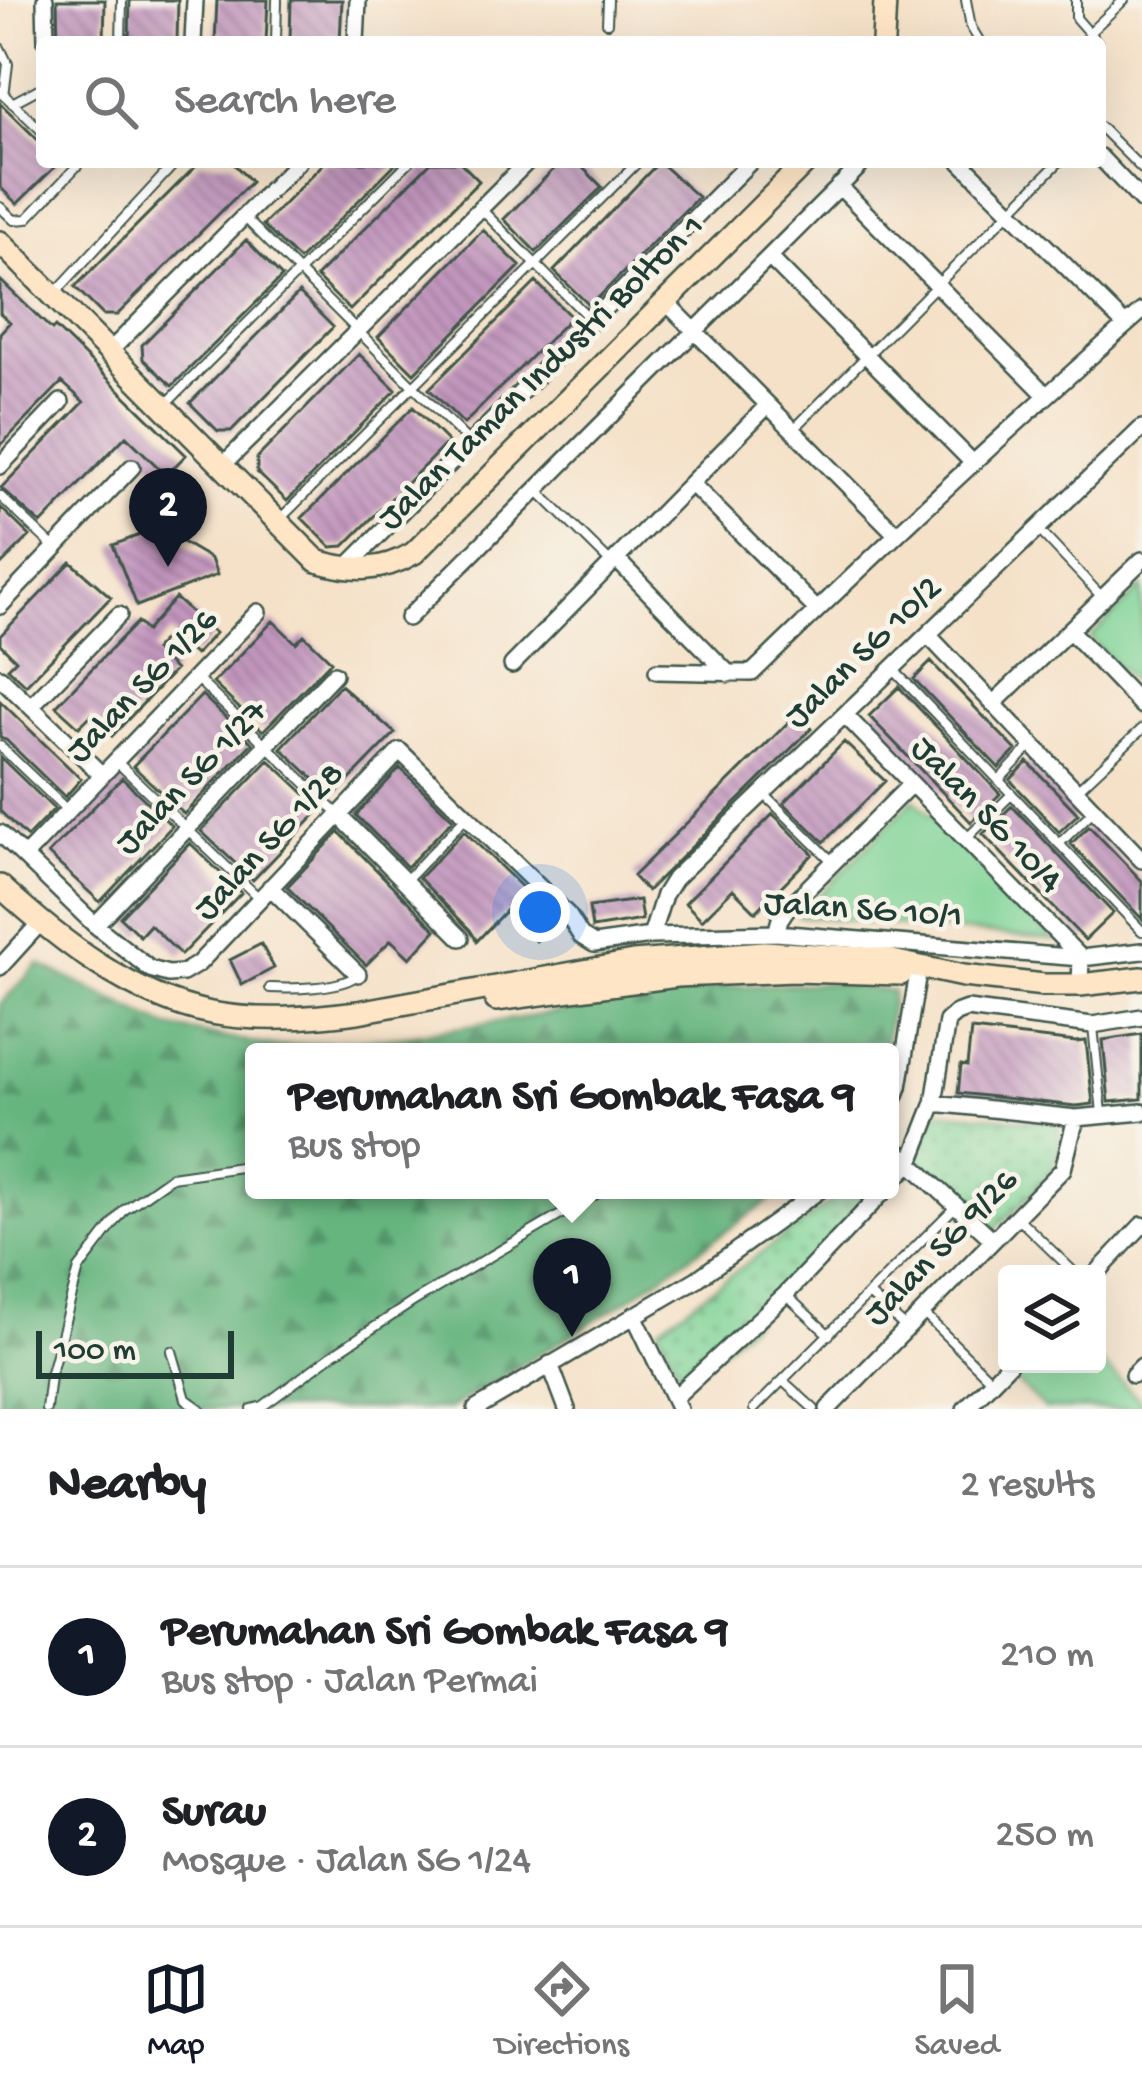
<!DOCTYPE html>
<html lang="en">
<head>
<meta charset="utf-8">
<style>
  body { margin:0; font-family:"Gochi Hand",sans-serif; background:#f2f2f2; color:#202124 }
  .controls { position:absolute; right:36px; bottom:36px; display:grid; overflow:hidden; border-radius:12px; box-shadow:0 12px 48px #0002 }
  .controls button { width:108px; height:108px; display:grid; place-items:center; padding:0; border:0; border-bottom:3px solid #e0e0e0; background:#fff; color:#202124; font:60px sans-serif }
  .scale { position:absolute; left:36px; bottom:30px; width:198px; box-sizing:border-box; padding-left:12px; border:6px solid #1f3d34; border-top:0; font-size:33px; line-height:42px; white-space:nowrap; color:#1f3d34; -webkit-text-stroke:9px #f7f3e8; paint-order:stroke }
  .you { position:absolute; left:540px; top:912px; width:42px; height:42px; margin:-30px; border:9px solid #fff; border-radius:50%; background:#1a73e8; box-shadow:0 0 0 18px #1a73e833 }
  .badge { display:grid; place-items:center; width:78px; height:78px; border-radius:50%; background:#111827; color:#fff; font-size:39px; font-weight:700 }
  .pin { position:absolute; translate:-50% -99px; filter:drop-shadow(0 3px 6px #0008) }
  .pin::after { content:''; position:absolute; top:63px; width:42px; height:36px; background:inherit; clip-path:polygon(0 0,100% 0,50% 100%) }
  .popup { position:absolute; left:245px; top:1043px; width:654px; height:156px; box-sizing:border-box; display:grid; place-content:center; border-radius:12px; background:#fff; filter:drop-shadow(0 3px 9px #0005); font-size:39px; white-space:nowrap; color:#757577 }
  .popup b { font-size:45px; color:#202124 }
  .popup::after { content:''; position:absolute; left:50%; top:100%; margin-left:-24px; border:24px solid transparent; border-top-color:#fff }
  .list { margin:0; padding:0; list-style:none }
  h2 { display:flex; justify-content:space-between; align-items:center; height:156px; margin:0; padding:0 48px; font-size:51px }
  h2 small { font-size:39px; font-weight:400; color:#757577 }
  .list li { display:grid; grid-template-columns:78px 1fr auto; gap:36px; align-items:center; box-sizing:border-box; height:180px; padding:0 48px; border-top:3px solid #e0e0e0 }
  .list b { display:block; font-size:45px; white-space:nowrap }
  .list p { margin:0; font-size:39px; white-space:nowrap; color:#757577 }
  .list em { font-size:39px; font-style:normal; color:#757577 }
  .icon { flex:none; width:66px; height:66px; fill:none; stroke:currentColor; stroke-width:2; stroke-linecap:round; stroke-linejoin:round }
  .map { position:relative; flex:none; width:1142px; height:1409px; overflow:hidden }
  .search { position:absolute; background:#fff; box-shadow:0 12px 48px #0002; left:36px; right:36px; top:36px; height:132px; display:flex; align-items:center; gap:30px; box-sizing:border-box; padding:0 42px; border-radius:12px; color:#757577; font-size:45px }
  .sheet { height:516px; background:#fff }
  nav { display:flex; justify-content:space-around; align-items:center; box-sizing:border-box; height:168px; border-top:3px solid #e0e0e0; background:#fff; font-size:33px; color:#757577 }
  nav a { display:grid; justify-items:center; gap:6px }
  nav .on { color:#111827 }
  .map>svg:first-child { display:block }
  .grass { fill:url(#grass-dots); stroke:#4e8865; stroke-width:3 }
  .forest { fill:url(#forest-firs); stroke:#42795a; stroke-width:3 }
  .park { fill:#7ed396; stroke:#4e8865; stroke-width:3 }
  .building { fill:url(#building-back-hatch) }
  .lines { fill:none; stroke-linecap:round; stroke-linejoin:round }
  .lane-casing { stroke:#3f564a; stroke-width:12 }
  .street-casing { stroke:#3f564a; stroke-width:20 }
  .secondary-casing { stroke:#3f564a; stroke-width:26 }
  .lane { stroke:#fff; stroke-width:8 }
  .street { stroke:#fff; stroke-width:15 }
  .secondary { stroke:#fee5c5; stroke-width:21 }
  .labels { text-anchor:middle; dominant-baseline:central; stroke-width:9; stroke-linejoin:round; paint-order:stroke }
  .street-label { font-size:36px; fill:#1f3d34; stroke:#f7f3e8 }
</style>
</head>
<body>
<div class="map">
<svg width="1142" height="1409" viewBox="0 0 1142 1409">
  <defs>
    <pattern id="grass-dots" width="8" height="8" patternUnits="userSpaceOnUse" patternTransform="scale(3)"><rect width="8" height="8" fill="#7ed396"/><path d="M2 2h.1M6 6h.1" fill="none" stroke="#67ac7b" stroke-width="1.8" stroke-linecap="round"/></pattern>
    <pattern id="forest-firs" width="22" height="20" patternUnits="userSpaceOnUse" patternTransform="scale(3)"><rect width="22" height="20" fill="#66b57f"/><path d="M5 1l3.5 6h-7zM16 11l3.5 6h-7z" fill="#539469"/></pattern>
    <pattern id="building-back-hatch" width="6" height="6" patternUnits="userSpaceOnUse" patternTransform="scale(3)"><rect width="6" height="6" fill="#c296be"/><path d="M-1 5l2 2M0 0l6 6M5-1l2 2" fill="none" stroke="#9d7c9b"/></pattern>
  </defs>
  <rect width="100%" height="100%" fill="#f7f3e8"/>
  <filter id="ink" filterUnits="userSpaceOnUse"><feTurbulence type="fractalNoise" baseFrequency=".00833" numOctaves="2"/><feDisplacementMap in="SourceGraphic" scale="24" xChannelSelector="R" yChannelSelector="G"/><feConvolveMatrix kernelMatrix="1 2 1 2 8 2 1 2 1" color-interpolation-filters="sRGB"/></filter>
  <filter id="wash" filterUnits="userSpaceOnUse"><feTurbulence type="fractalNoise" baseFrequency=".004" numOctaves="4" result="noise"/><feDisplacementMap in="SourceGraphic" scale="48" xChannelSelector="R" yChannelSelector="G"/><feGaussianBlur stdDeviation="2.7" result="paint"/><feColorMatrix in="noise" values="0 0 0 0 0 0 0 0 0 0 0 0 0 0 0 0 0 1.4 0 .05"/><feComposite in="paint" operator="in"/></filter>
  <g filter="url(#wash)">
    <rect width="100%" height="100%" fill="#f5e1c8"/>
    <path class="grass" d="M938,1111L1056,1123C1075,1164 1019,1204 993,1231L916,1160Z
      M843,1190H876L752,1322L685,1382L658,1328L829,1204Z"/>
    <path class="forest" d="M39,964L168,1027L275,1047L391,1038L730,986L827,983L893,991L884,1052H254V1190H785L626,1301L449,1409H0V1004Z"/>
    <path class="park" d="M1142,587V691L1090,638Z
      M914,799L1054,940L799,916Z
      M1097,1359L1142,1402V1409H1045L1009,1375L1020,1364H1097Z"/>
    <g id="blocks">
      <path class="building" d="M57,0H105L104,42H58Z
        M130,0H178L177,42H129Z
        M217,0H268L266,42H215Z
        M291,0H342L340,42H290Z
        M0,103L42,144V162H60L17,204L0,187Z
        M200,162H232L251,182L117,315H103L75,287Z
        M325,162H397L299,260L263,225Z
        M431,162H460L479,181L350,310L316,277Z
        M561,162H577L602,187L536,252L504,219Z
        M659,162L698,197L590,306L554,271Z
        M483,230L520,266L414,373L378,337Z
        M246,240L282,277L172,386L143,359L142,345Z
        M0,280L52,330L55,327L186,455L166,475L126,436L41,524L1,488L84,402L62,382L0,446V333L10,322L0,313Z
        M536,282L571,317L464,424L429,389Z
        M299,293L333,327L231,431H218L190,403Z
        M359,354L396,390L287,501L257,472V458Z
        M413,407L448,442L344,546L331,547L302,518Z
        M0,507L30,536L0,566Z
        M171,523L177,539L211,559L217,575L137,606L113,545Z
        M71,562L111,597L26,685L8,668L16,660L0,644V636Z
        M175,598L215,633L195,655L170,632L154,650L175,670L112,736L91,715L79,727L56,706L137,622L146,631Z
        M273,621L296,643L304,635L331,661L263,731L213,683Z
        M931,662L1016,750L999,768L914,679Z
        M340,685L395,733L333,797L281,748Z
        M899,687L1000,794L971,822L869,716Z
        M202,695L252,743L184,814L133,766Z
        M0,701L81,779L65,797L6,740L0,738Z
        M797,714L811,729L647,891L633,876Z
        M844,742L885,781L824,842L784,803Z
        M0,757L54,809L27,837L0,811Z
        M269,760L321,809L253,880L201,831Z
        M1028,762L1078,814L1059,832L1010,780Z
        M400,768L453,819L407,867L356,815Z
        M122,778L172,826L100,902L48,854Z
        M1012,806L1113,913L1085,940L983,834Z
        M773,814L813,854L756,912L733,889L702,920L685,903Z
        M1089,826L1142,881V919L1071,844Z
        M464,831L557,921L536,941L505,911L477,941L470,930L419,878Z
        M339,832L436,930L410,958L391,940L366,965L287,887Z
        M190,843L241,893L181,955L150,925L140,936L120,917Z
        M639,900L642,920L592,928L589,907Z
        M261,944L274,968L242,985L230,960Z
        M971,1030L1076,1042L1086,1041L1093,1104L1076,1106L958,1093L961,1065L967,1066Z
        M1142,1034V1099L1109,1102L1103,1040Z"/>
    </g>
  </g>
  <g filter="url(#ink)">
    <use href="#blocks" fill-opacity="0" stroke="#3f564a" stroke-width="3"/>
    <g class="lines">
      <defs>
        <path id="lane" d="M966,0L971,27L980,42
          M1076,0V18L1097,42
          M607,23L608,0
          M1089,33L1124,0
          M121,42L122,0
          M276,42L277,0
          M0,48L8,64L4,96
          M0,91L42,131
          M12,103L42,87
          M1100,127L1142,169
          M0,207L14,220L27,219L78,165L75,162
          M480,208L591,320
          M244,217L469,442
          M55,293L176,162
          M164,406L409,162
          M794,429L1059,162
          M537,490L612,564
          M0,496L55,548
          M278,521L638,162
          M1039,530L1102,597
          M893,669L1142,931
          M197,679L338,814
          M0,746L67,810
          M117,762L259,898
          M999,780L1031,746
          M1077,790L1142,729
          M763,793L832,861
          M966,839L1012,794
          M1059,844L1093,811
          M406,880L466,817
          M270,988C292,989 338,989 356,976
          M1093,1027L1102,1113
          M1018,1218L1076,1274
          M869,1294L907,1329
          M786,1295L829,1335
          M923,1313L991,1380
          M172,1351L186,1399L200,1409
          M783,1381L814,1409
          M46,1409L50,1376L79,1269L124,1210L171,1177L254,1165
          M252,1409L263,1406L332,1355L416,1300L603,1190
          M754,1409L956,1206"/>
        <path id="street" d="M45,0L46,42
          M193,42L195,0
          M356,42L358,0
          M1100,157L1142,201
          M961,162L1125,325
          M839,186L1046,395
          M769,257L973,463
          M666,302L895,533
          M109,352L298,162
          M0,466L61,402
          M222,466L527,162
          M692,484L817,610
          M617,560L729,674
          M345,569L750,162
          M0,606L132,467
          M408,618L864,162
          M1070,631L1142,706
          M928,635L1142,860
          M512,665L768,405
          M657,671L752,673C880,549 1008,428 1142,311
          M0,677L102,775
          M993,704L1142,560
          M31,706L119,615
          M845,715L1081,958L1080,985
          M339,815L461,938
          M0,833L95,925L150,969L168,974L183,973L198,964L400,751L568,915L581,936L594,944L651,936L776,933L1081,958L1142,951
          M25,856L258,612
          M270,887L358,974
          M95,925L334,674
          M776,933L780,919L786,910L911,784
          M651,936L664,895L674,879L1142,428
          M0,967L41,922
          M934,1103L1076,1118L1142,1112
          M890,1110L899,1087L919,967
          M890,1144L993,1240
          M890,1184L911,1162L934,1103L947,1021L956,1013L967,1009L1092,1025L1142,1017
          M1096,1274L1142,1225
          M634,1315L679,1409
          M550,1364L567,1409
          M1133,1375L1142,1366
          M674,1398L786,1294L885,1190
          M476,1409L697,1279L820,1190
          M828,1409L1063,1169L1076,1118
          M965,1409L1009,1364"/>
        <path id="secondary" d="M883,42L885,0
          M0,242L317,561C353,572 381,572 414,553L806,162
          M0,886C59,940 131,997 211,1013C259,1022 310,1018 358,1012L633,962L764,952L883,959L963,976L1044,985H1080L1142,978
          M496,1000L677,976L794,971L901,974"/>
      </defs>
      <use href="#lane" class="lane-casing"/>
      <use href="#street" class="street-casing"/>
      <use href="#secondary" class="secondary-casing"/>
      <use href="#lane" class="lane"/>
      <use href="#street" class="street"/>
      <use href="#secondary" class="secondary"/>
    </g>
  </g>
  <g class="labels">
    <g class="street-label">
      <text transform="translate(543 374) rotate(-44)">Jalan Taman Industri Bolton 1</text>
      <text transform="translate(865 654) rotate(-44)">Jalan SG 10/2</text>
      <text transform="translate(144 687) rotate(-46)">Jalan SG 1/26</text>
      <text transform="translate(193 779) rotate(-46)">Jalan SG 1/27</text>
      <text transform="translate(985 816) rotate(46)">Jalan SG 10/4</text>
      <text transform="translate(271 843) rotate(-47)">Jalan SG 1/28</text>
      <text transform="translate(863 912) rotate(4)">Jalan SG 10/1</text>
      <text transform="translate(943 1249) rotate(-46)">Jalan SG 9/26</text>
    </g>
  </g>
</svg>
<div class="controls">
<button><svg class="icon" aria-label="layers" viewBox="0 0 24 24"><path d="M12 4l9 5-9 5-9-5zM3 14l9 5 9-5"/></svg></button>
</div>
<div class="scale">100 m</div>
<div class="you"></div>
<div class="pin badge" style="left:572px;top:1337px">1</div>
<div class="popup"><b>Perumahan Sri Gombak Fasa 9</b>Bus stop</div>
<div class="pin badge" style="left:168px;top:567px">2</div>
<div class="search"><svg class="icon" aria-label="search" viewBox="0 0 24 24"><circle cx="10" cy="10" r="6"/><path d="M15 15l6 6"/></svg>Search here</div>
</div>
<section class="sheet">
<h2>Nearby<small>2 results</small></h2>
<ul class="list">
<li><span class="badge">1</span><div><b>Perumahan Sri Gombak Fasa 9</b><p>Bus stop · Jalan Permai</p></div><em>210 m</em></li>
<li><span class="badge">2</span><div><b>Surau</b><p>Mosque · Jalan SG 1/24</p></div><em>250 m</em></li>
</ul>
</section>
<nav>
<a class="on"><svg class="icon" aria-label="map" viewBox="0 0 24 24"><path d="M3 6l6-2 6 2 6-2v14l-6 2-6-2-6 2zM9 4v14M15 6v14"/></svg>Map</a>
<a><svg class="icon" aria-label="directions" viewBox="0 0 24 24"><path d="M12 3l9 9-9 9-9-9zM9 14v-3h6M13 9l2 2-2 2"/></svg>Directions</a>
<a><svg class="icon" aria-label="saved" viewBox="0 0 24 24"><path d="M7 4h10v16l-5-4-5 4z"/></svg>Saved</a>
</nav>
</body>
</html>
